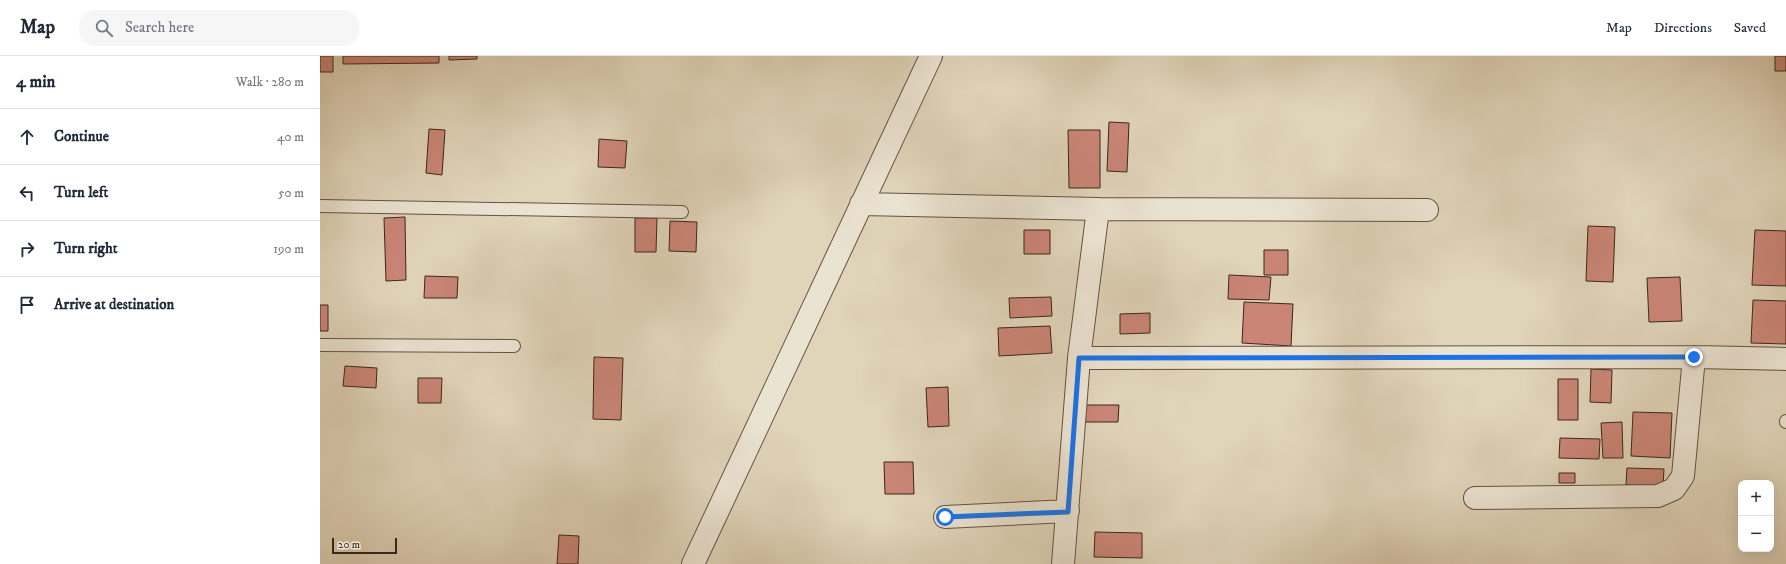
<!DOCTYPE html>
<html lang="en">
<head>
<meta charset="utf-8">
<style>
  body { margin:0; font-family:"IM FELL DW Pica",serif; background:#f6f6f7; color:#1f2937 }
  .controls { position:absolute; right:12px; bottom:12px; display:grid; overflow:hidden; border-radius:8px; box-shadow:0 4px 16px #0002 }
  .controls button { width:36px; height:36px; display:grid; place-items:center; padding:0; border:0; border-bottom:1px solid #e0e1e3; background:#fff; color:#1f2937; font:20px sans-serif }
  .scale { position:absolute; left:12px; bottom:10px; width:65px; box-sizing:border-box; padding-left:4px; border:2px solid #3c271a; border-top:0; font-size:11px; line-height:14px; white-space:nowrap; color:#3c271a; -webkit-text-stroke:3px #ebe3d2; paint-order:stroke }
  .stop { position:absolute; width:12px; height:12px; margin:-9px; border:3px solid #1a73e8; border-radius:50%; background:#fff }
  .stop.end { background:#1a73e8; border-color:#fff; box-shadow:0 1px 4px #0008 }
  .list { margin:0; padding:0; list-style:none }
  h2 { display:flex; justify-content:space-between; align-items:center; height:52px; margin:0; padding:0 16px; font-size:17px }
  h2 small { font-size:13px; font-weight:400; color:#747a83 }
  .list li { display:grid; grid-template-columns:26px 1fr auto; gap:12px; align-items:center; box-sizing:border-box; height:56px; padding:0 16px; border-top:1px solid #e0e1e3 }
  .list b { display:block; font-size:15px; white-space:nowrap }
  .list em { font-size:13px; font-style:normal; color:#747a83 }
  .icon { flex:none; width:22px; height:22px; fill:none; stroke:currentColor; stroke-width:2; stroke-linecap:round; stroke-linejoin:round }
  .map { position:relative; flex:none; width:1466px; height:508px; overflow:hidden }
  header { display:flex; align-items:center; gap:24px; box-sizing:border-box; height:56px; padding:0 20px; background:#fff; border-bottom:1px solid #e0e1e3 }
  header strong { font-size:19px }
  nav { display:flex; gap:22px; margin-inline-start:auto; font-size:14px }
  .search { width:280px; height:36px; background:#f6f6f7; display:flex; align-items:center; gap:10px; box-sizing:border-box; padding:0 14px; border-radius:16px; color:#747a83; font-size:15px }
  main { display:flex }
  aside { flex:1; background:#fff }
  .map>svg:first-child { display:block }
  .building { fill:#ca8576; stroke:#3c271a }
  .lines { fill:none; stroke-linecap:round; stroke-linejoin:round }
  .service-casing { stroke:#655242; stroke-width:14 }
  .minor-casing { stroke:#655242; stroke-width:24 }
  .service { stroke:#ebe3d2; stroke-width:12 }
  .minor { stroke:#ebe3d2; stroke-width:22 }
  .route { stroke:#1a73e8; stroke-width:5 }
</style>
</head>
<body>
<header>
<strong>Map</strong>
<div class="search"><svg class="icon" aria-label="search" viewBox="0 0 24 24"><circle cx="10" cy="10" r="6"/><path d="M15 15l6 6"/></svg>Search here</div>
<nav><a>Map</a><a>Directions</a><a>Saved</a></nav>
</header>
<main>
<aside>
<h2>4 min<small>Walk · 280 m</small></h2>
<ul class="list">
<li><svg class="icon" aria-label="ahead" viewBox="0 0 24 24"><path d="M12 20V5M6 11l6-6 6 6"/></svg><div><b>Continue</b></div><em>40 m</em></li>
<li><svg class="icon" aria-label="left" viewBox="0 0 24 24"><path d="M17 20v-9H6M10 6l-5 5 5 5"/></svg><div><b>Turn left</b></div><em>50 m</em></li>
<li><svg class="icon" aria-label="right" viewBox="0 0 24 24"><path d="M7 20v-9h11M14 6l5 5-5 5"/></svg><div><b>Turn right</b></div><em>190 m</em></li>
<li><svg class="icon" aria-label="arrive" viewBox="0 0 24 24"><path d="M6 21V4h12l-3 4 3 4H6"/></svg><div><b>Arrive at destination</b></div></li>
</ul>
</aside>
<div class="map">
<svg width="1466" height="508" viewBox="0 0 1466 508">
  <rect width="100%" height="100%" fill="#e0d4b9"/>
  <filter id="stains"><feTurbulence type="fractalNoise" baseFrequency=".005" numOctaves="4"/><feColorMatrix values="0 0 0 0 .2 0 0 0 0 .09 0 0 0 0 .02 0 0 0 .5 -.17"/></filter>
  <radialGradient id="worn" r=".72"><stop offset=".6" stop-color="#630" stop-opacity="0"/><stop offset="1" stop-color="#630" stop-opacity=".3"/></radialGradient>
  <path class="building" d="M0,0H13V16H0Z
    M23,0H119V7L23,8Z
    M129,0H157V3L129,4Z
    M1455,0H1466V15H1455Z
    M789,66L809,67L807,116L787,115Z
    M109,73L125,74L122,119L106,117Z
    M748,74H780V132H749Z
    M279,83L307,85L305,112L278,111Z
    M85,161L86,224L66,225L64,162Z
    M315,162H337L336,196H315Z
    M350,165L377,166L376,196L349,195Z
    M1268,170L1295,171L1293,226L1266,225Z
    M704,174H730V198H704Z
    M1435,174L1466,175V230L1432,229Z
    M944,194H968V219H944Z
    M909,219L951,221L949,244L908,243Z
    M105,220L138,221L137,242H104Z
    M1360,221L1362,265L1329,266L1327,222Z
    M731,241L732,260L690,262L689,242Z
    M1433,244L1466,245V288L1431,287Z
    M924,246L973,248L971,290L922,287Z
    M0,249H8V275H0Z
    M830,257V277L800,278V258Z
    M730,270L732,297L679,300L678,272Z
    M274,301L303,302L301,364L273,363Z
    M25,310L57,312L56,332L23,330Z
    M1271,313L1292,314L1291,347L1270,346Z
    M98,322H122L121,347H98Z
    M1238,323H1258V364H1238Z
    M628,331L629,370L608,371L606,332Z
    M765,349H799L798,366H765Z
    M1313,356L1352,357L1350,402L1311,400Z
    M1302,366L1303,402H1283L1281,367Z
    M1240,382L1280,383L1279,403L1239,402Z
    M564,406H593L594,438H565Z
    M1307,412L1344,413L1343,430L1306,429Z
    M1239,417H1255V427H1239Z
    M775,476L822,477V502L774,501Z
    M239,479L259,480L258,508H237Z"/>
  <g class="lines">
    <defs>
      <path id="service" d="M0,150L362,156
        M0,289L194,290
        M1466,365V366"/>
      <path id="minor" d="M541,148L778,153L1107,154
        M759,302L1374,301L1466,303
        M1155,442L1338,440L1354,433L1363,420L1374,301
        M625,461L748,455
        M373,508L611,0
        M743,508L759,302L778,153"/>
    </defs>
    <use href="#service" class="service-casing"/>
    <use href="#minor" class="minor-casing"/>
    <use href="#service" class="service"/>
    <use href="#minor" class="minor"/>
  </g>
  <g class="lines">
    <path class="route" d="M625,461L748,456L759,302L1374,301"/>
  </g>
  <rect width="100%" height="100%" filter="url(#stains)"/>
  <rect width="100%" height="100%" fill="url(#worn)"/>
</svg>
<div class="controls">
<button>+</button>
<button>−</button>
</div>
<div class="scale">20 m</div>
<div class="stop" style="left:625px;top:461px"></div>
<div class="stop end" style="left:1374px;top:301px"></div>
</div>
</main>
</body>
</html>
